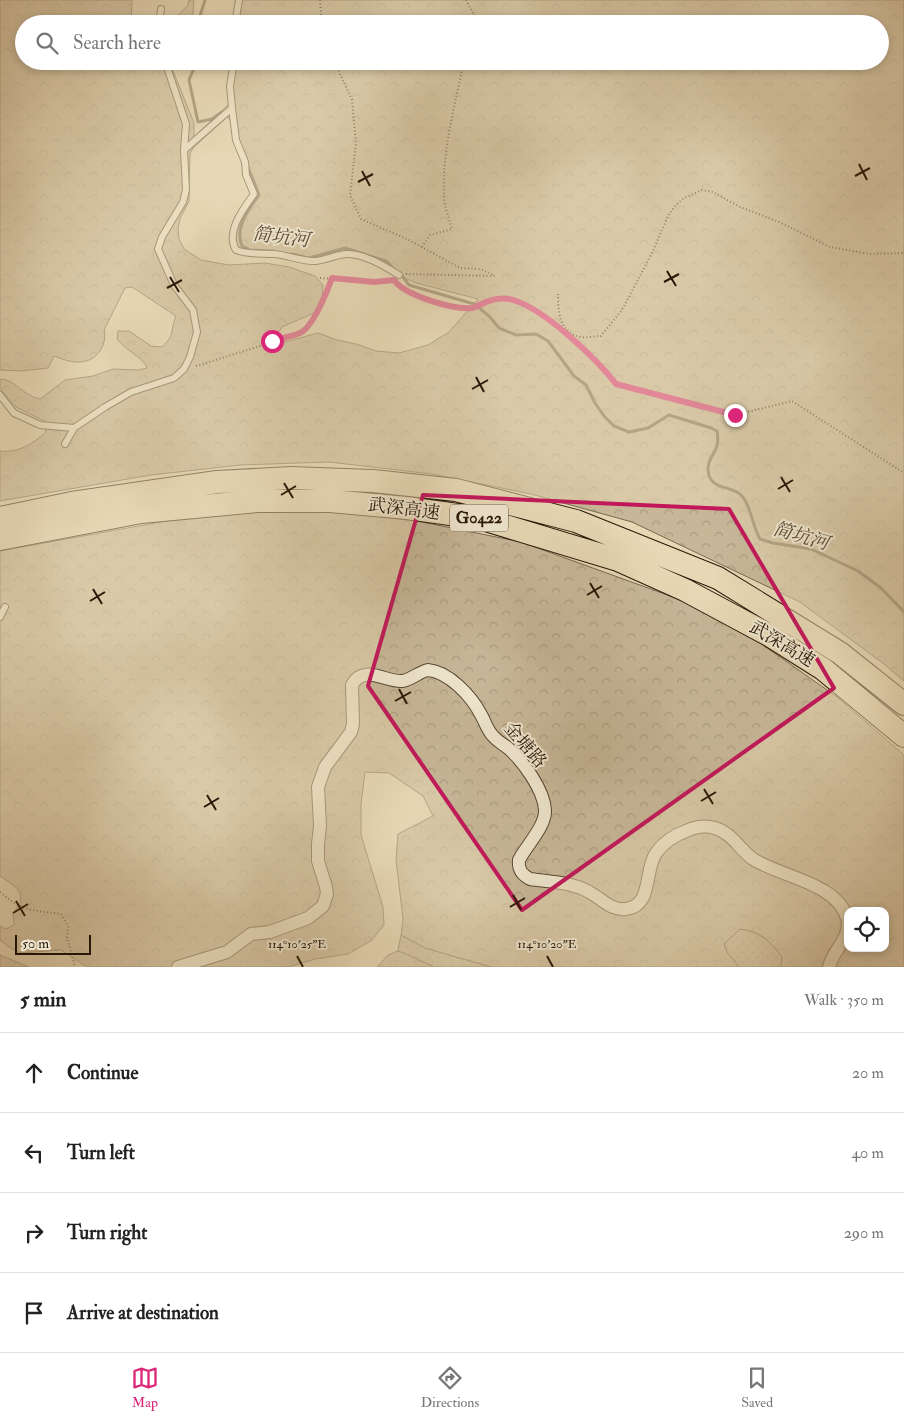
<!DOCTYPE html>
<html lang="en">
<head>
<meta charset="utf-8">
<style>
  body { margin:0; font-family:"IM FELL Double Pica","Noto Serif SC",serif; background:#f6f6f6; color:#222 }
  .controls { position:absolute; right:15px; bottom:15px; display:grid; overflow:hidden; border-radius:10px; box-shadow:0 2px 8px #0003 }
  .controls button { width:45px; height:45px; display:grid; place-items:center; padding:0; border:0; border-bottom:1px solid #e0e0e0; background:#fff; color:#222; font:25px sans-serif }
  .scale { position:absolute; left:15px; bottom:12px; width:76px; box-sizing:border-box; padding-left:5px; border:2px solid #291808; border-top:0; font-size:14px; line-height:18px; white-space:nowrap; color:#291808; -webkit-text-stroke:4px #efe6cf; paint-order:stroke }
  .stop { position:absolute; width:15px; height:15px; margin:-11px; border:4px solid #db2777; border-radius:50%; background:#fff }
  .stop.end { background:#db2777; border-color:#fff; box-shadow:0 1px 5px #0008 }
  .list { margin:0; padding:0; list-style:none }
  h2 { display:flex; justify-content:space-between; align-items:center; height:65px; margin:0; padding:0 20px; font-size:21px }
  h2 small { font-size:16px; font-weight:400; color:#767676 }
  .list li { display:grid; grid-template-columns:32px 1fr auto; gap:15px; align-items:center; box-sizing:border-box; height:80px; padding:0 20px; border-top:1px solid #e0e0e0 }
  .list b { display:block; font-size:19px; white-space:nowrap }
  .list em { font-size:16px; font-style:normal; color:#767676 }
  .icon { flex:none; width:28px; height:28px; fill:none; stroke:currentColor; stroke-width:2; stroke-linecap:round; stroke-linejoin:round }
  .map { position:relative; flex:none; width:904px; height:967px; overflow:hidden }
  .search { position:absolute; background:#fff; box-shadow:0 2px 8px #0003; left:15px; right:15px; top:15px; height:55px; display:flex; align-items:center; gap:12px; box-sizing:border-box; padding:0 18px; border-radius:28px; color:#767676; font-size:19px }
  .sheet { height:385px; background:#fff }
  nav { display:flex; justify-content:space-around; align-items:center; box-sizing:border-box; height:70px; border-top:1px solid #e0e0e0; background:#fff; font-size:14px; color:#767676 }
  nav a { display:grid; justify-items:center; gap:2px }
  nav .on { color:#db2777 }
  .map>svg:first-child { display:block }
  .grass { fill:url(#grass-dots); stroke:#786850 }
  .forest { fill:url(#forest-crowns); stroke:#786850; fill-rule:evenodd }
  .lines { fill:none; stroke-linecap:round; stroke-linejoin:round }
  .stream { stroke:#74644c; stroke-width:3 }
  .service-casing { stroke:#584833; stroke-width:8 }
  .minor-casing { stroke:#584833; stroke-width:14 }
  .motorway-casing { stroke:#291808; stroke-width:24 }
  .path { stroke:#291808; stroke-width:2; stroke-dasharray:1 2.5; stroke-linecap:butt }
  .service { stroke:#efe6cf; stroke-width:6 }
  .minor { stroke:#efe6cf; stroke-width:12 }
  .motorway { stroke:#e7d8b5; stroke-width:22 }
  .route { stroke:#db2777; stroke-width:6 }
  .marked { fill:none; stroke:#c2185b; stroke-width:4; stroke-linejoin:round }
  .ticks { fill:none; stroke:#291808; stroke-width:2 }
  .labels { text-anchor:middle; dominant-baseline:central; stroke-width:4; stroke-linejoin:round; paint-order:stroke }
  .shield { fill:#efe6cf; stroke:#645644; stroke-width:1 }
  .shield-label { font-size:16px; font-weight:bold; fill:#291808 }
  .street-label { font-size:18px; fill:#291808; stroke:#efe6cf }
  .water-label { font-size:19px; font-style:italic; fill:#5b4b36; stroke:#efe6cf }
  .ticks-label { font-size:12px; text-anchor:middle; fill:#291808; stroke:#efe6cf; stroke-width:4; stroke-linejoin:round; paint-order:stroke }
</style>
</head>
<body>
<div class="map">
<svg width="904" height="967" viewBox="0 0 904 967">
  <defs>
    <pattern id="grass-dots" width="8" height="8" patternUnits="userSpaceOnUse" patternTransform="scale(1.25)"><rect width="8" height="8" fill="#c7b798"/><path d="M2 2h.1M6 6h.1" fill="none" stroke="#ab9d82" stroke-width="1.8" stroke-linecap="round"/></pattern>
    <pattern id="forest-crowns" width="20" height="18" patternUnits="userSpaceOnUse" patternTransform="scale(1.25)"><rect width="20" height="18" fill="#c7b798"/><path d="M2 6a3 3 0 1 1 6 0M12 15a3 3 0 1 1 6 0" fill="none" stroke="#ab9d82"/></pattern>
  </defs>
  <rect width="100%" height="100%" fill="#e7d8b5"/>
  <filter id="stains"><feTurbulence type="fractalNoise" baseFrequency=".004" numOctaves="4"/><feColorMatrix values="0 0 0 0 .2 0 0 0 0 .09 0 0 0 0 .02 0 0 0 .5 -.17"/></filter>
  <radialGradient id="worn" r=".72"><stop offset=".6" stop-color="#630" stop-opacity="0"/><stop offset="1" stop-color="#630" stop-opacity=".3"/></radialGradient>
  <path class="grass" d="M740,929C759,931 770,941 782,957L781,967H739L727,952L724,944Z
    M401,935L425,948L491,967H434L398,951Z"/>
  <path class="forest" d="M0,0H132L131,24H24V61H169L194,123V137L230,103L227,87L233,61H880V24H233L236,0H904V681L884,664L800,602L632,522L531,494L432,474L329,462L241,465L151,475L0,501V451C19,453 32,444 46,432L44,421L16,407L0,389V379C15,379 23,396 40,399L65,380L93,376L113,369L138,370L147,368C145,359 124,349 117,339L118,331H129L151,346L162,347C175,335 170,331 176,316L132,287L125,288L104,330C108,346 95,363 78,362C69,362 62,359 54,356L48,368L21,371L0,370ZM227,117L233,122L252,193L232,236L239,252L316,262L347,255L359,258L416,283L478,299L449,332L428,345L399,353L376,351L356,344L337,340L318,333L281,343L277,335L282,327L314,313L322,301L323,285L315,276L289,267L265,263L229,265L201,260L184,249L179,239L178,228L180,219L189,201L190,154L193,148Z
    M189,0H194L193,13L188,24H170L188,5Z
    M288,508L362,514L422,522L521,542L684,601L763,645L837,697L904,755V967H781L782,957C770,941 760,931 740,929L724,944L727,952L739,967H491L425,948L401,935L403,919L396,860L398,834L433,816L423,796L389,773L365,772L361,804V835L383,907L384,925L372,940L348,954L315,959L288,967H87L61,950L20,953L9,947L0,940V926L6,929L14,925L13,914L21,901L20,893L17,888L0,876V551L166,521ZM848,911H885V948H848Z
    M398,951C411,955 422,962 434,967H377L388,955Z
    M0,955L29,967H0Z"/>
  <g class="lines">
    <path class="stream" d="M200,24V16L205,0
      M197,61L189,80L198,122L212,119L222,112
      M248,167L259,195C249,209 234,228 242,246L250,250L273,251
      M292,254L309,258L345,248L386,261L403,277L409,285L474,304L489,316L499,328L516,335L536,334L548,341L574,376L586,385L595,403L604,416L614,426L629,432L648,428L669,415L711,428L717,431C721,453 709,453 708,468C708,492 732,484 742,496C751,506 752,525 760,539L773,543L811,549L858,571L881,588L904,612"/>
    <defs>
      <path id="service" d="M159,24L161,9
        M235,24L239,0
        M165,61L186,124L184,150
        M232,108L230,86L234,61
        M0,395L14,413L40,425L74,428
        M65,444L74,428L105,407L131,392L174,378L184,369L190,357L197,332L193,310L174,285L158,249L162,237L183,202L186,190L184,150L232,108L236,140L245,162L246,175L254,194C244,208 225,232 236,250C249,255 261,253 274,254C288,255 302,262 316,261C326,260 335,255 346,254C363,253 384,266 399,275
        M0,617L5,607"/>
      <path id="minor" d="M178,967L227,952L251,934L270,932L308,918L323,906L327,894L326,887L318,861V844L320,826L318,787L325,767L351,732L353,724L352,685C364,663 386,683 403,681C412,679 419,672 428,670C449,672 471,696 480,713C485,721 487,730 493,736C498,742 503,744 508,748C523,761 544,790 545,810C546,826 526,846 519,860C518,870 522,875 530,879C550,882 572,882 589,892C601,898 611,911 626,909C653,906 644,870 656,853C663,843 675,835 686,831C695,827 705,825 715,828C732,833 740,850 753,859C781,877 837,883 847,918C852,938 833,949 829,967"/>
      <path id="motorway" d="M0,518L72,503L217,482L291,478L373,481L456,490L576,521L718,578L840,653L904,704
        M0,539L141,512L257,501H330L407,508L479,518L618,560L685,590L769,635L823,669L904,736"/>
    </defs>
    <use href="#service" class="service-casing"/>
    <use href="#minor" class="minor-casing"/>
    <use href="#motorway" class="motorway-casing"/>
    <path class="path" d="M320,0L322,24
      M466,0L474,15L472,24
      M474,15L520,24
      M334,61L352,100L356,144L350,195L361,219L407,239L460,268L480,269L494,275
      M422,247L430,235L452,229C449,218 444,206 444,195C442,150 455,105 464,61
      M406,274L496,276
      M320,278L374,282L393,280
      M396,283C407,296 454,309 471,308C488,306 495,293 516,300C546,311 596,358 616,384L735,415L792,401L904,473
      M558,294C558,311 559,334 581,337C587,338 595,336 601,336L622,310L653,251L668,216L676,205L684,198L702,190L713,192L740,207L779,222L830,247L870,254L904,253
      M196,366L302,333L312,320L332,278
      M0,892C23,912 32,910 61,914L68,926L67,937L75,967"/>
    <use href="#service" class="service"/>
    <use href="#minor" class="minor"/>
    <use href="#motorway" class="motorway"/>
  </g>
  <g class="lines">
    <path class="route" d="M272,341C281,338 291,337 300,333C313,327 327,292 332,278L374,282L394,280C404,295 453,310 472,308C476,307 482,304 486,302C495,298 507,297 516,301C546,311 596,358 616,384L735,415"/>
  </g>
  <path d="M0 0H904V967H0ZM423,495L729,509L834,688L522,910L368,686Z" fill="#e7d8b5" fill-opacity=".55" fill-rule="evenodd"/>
  <path class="marked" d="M423,495L729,509L834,688L522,910L368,686Z"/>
  <path class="ticks" d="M859,164L867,180M362,171L370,186M855,176L870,168M358,182L373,174M667,271L676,286M170,277L179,292M664,282L679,274M167,288L182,280M476,377L484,392M472,389L488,380M781,477L790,492M284,483L293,498M778,489L793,480M281,495L296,486M590,583L599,598M93,589L102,604M587,595L602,586M90,601L105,592M399,689L407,704M395,701L411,692M704,789L713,804M207,795L216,810M701,801L716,792M204,807L219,798M513,895L521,910M16,901L25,916M510,907L525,898M13,913L28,904M297,956L303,967M547,956L553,967"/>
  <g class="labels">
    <rect class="shield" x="450" y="504.5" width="58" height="27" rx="4"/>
    <g class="shield-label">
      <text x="479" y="518">G0422</text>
    </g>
    <g class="street-label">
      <text transform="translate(404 509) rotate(7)">武深高速</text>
      <text transform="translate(782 644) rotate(31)">武深高速</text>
      <text transform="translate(525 745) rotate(49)">金塘路</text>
    </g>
    <g class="water-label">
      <text transform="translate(281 237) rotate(7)">简坑河</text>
      <text transform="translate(801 536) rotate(16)">简坑河</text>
    </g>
  </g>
  <g class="ticks-label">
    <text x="297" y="948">114°10'25"E</text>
    <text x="547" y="948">114°10'20"E</text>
  </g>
  <rect width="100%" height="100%" filter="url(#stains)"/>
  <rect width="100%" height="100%" fill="url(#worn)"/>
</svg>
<div class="controls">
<button><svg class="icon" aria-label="locate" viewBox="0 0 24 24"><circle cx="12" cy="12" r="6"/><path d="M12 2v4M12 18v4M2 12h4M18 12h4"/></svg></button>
</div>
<div class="scale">50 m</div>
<div class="stop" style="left:272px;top:341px"></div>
<div class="stop end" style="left:735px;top:415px"></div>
<div class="search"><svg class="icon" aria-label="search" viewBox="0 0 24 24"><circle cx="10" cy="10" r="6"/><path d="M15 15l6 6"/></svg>Search here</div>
</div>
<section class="sheet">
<h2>5 min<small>Walk · 350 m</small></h2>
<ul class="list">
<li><svg class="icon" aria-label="ahead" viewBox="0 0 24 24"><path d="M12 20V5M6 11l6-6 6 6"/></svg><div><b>Continue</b></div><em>20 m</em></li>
<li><svg class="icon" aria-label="left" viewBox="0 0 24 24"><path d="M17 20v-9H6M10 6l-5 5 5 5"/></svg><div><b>Turn left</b></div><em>40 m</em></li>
<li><svg class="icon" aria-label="right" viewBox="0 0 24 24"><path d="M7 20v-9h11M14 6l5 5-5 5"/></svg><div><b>Turn right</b></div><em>290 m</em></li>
<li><svg class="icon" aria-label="arrive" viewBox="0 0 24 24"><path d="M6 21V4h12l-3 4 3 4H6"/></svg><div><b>Arrive at destination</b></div></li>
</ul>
</section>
<nav>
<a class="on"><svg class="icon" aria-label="map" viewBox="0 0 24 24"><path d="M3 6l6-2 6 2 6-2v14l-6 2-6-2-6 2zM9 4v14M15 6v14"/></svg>Map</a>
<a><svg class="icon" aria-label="directions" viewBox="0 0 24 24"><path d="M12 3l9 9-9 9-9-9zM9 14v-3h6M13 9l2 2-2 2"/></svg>Directions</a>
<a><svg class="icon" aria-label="saved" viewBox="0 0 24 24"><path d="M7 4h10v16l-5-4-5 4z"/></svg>Saved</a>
</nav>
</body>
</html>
